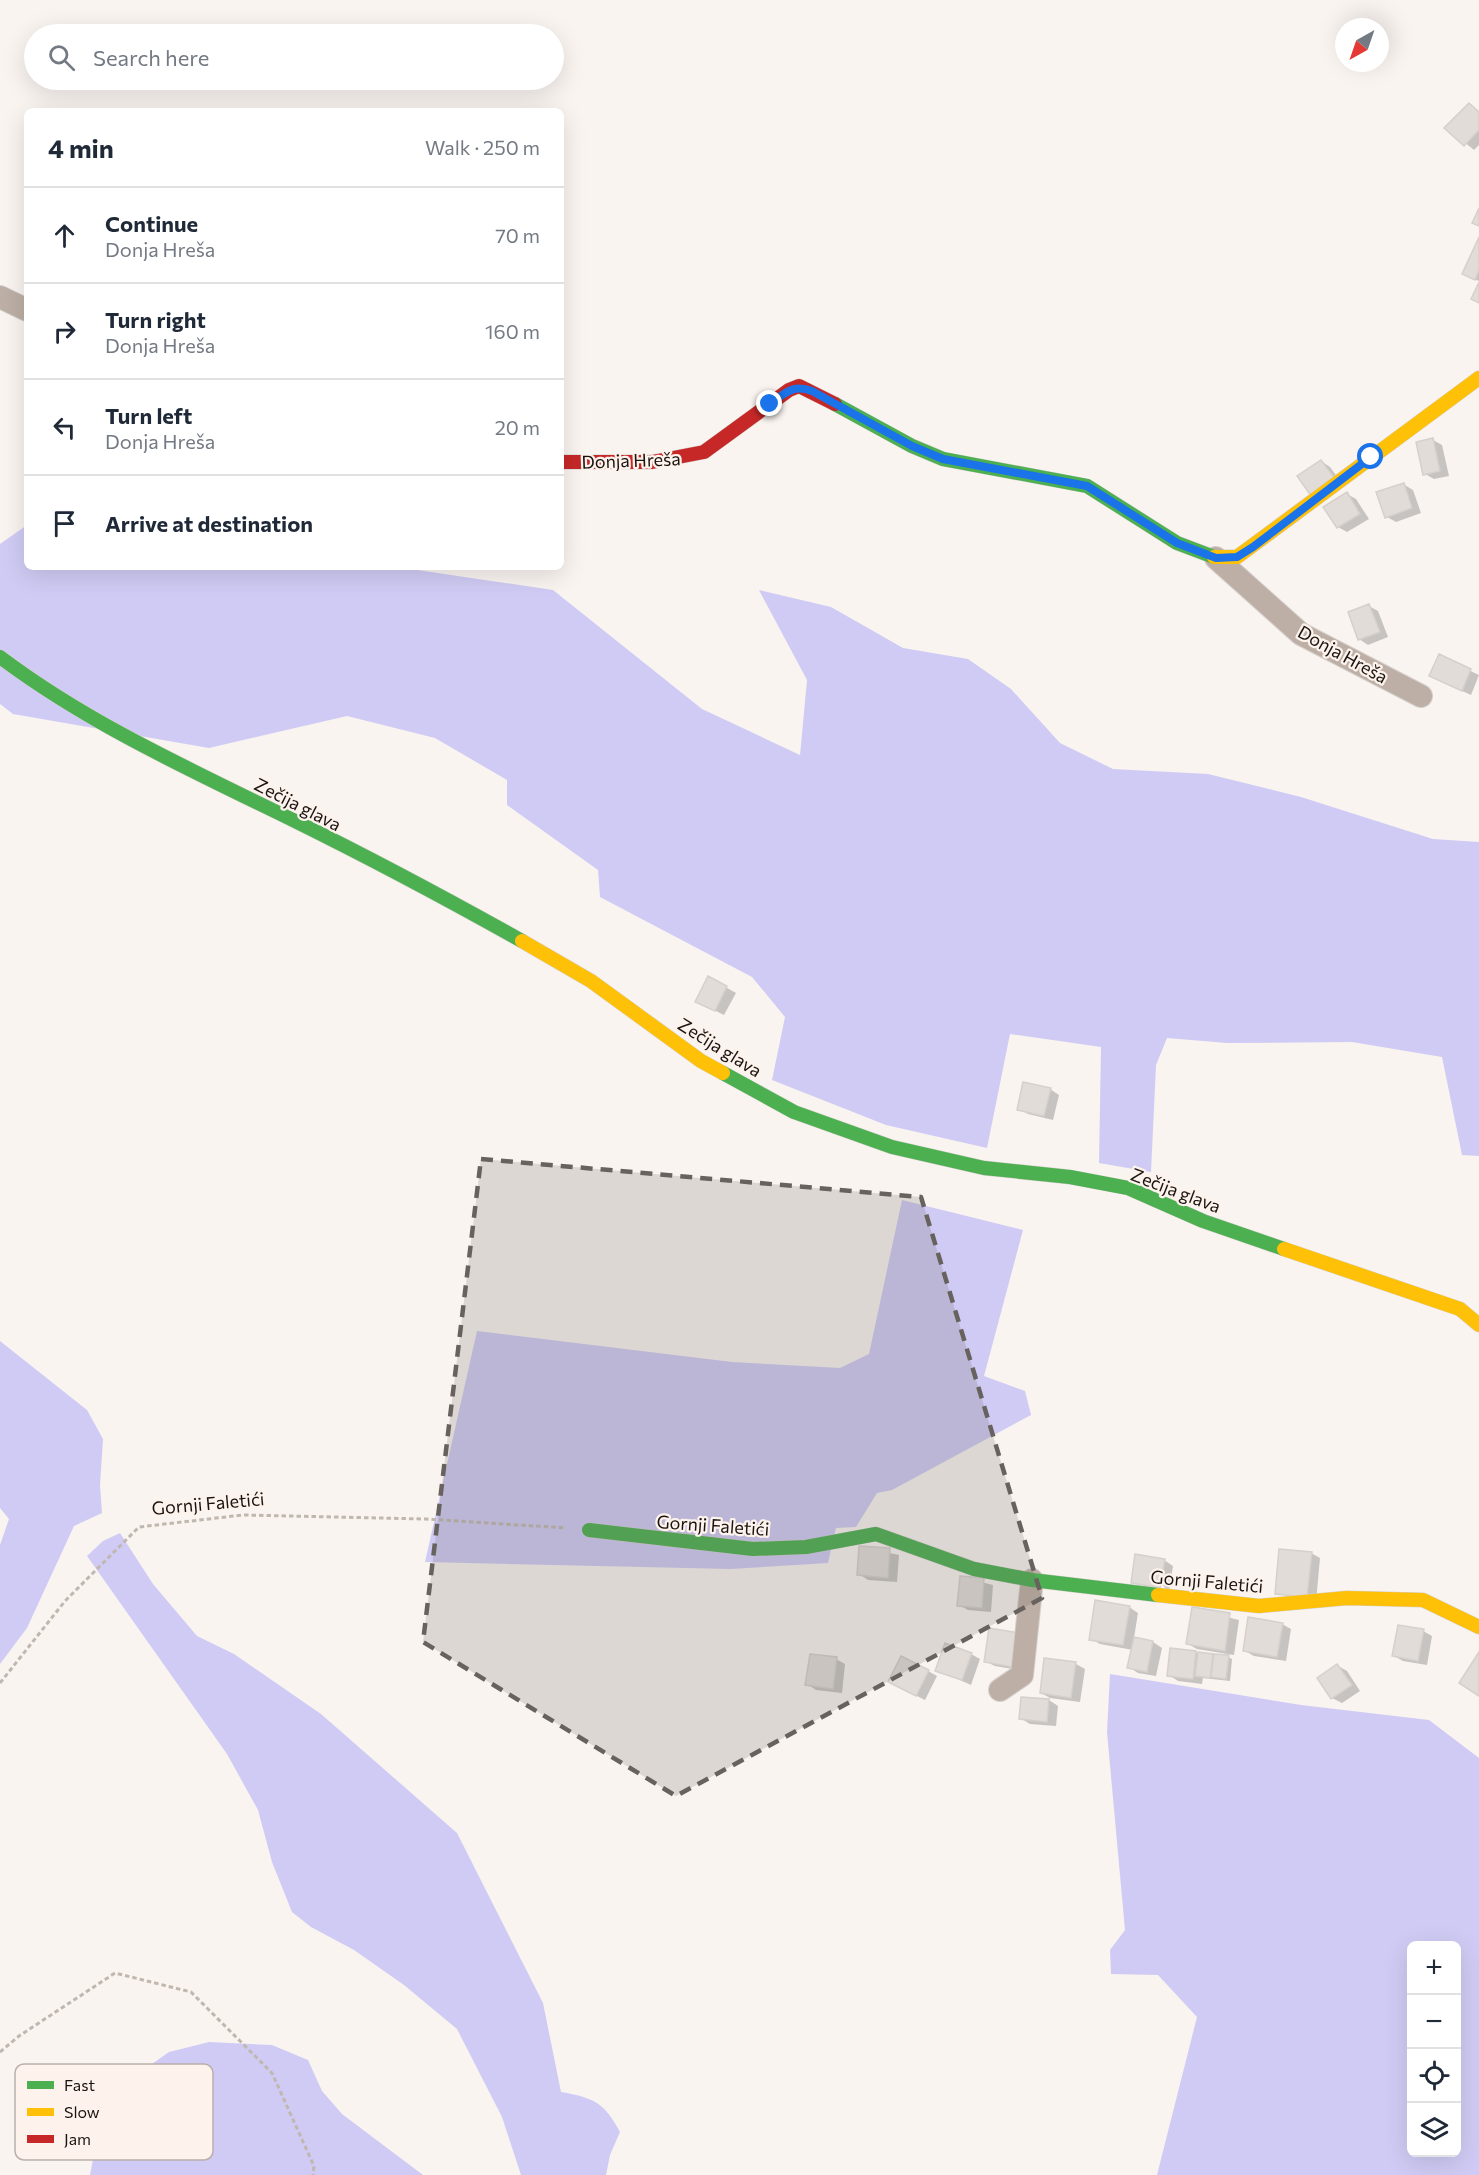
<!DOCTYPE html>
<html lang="en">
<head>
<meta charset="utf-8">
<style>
  body { margin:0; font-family:Commissioner,sans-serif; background:#f2f2f3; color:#1f2937 }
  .controls { position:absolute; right:18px; bottom:18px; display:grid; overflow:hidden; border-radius:9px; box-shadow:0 6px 24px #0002 }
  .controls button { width:54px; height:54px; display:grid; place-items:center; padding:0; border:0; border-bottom:2px solid #e0e1e3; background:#fff; color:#1f2937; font:30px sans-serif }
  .compass { position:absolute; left:1335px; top:18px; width:54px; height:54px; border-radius:50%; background:#fff; box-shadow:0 6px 24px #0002; rotate:220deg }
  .stop { position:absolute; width:18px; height:18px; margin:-14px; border:4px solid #1a73e8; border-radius:50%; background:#fff }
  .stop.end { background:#1a73e8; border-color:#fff; box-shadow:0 2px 6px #0008 }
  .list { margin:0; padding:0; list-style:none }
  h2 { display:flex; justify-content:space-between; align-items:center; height:78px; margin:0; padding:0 24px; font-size:26px }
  h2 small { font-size:20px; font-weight:400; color:#747a83 }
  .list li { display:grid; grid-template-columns:39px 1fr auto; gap:18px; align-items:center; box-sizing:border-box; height:96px; padding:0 24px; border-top:2px solid #e0e1e3 }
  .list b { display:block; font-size:22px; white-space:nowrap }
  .list p { margin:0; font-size:20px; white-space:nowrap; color:#747a83 }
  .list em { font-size:20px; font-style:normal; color:#747a83 }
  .icon { flex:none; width:33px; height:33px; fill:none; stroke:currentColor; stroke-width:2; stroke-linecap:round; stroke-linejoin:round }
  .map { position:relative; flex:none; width:1479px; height:2175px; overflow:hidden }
  .search { position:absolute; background:#fff; box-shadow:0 6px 24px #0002; left:24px; top:24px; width:540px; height:66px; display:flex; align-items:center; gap:15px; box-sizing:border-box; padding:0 21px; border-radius:33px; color:#747a83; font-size:22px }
  .panel { position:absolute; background:#fff; box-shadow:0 6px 24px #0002; left:24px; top:108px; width:540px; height:462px; border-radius:9px }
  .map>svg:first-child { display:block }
  .forest { fill:#d0cbf4; fill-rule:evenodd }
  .shadow { fill:#0003 }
  .building { fill:#e2dcd8; stroke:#d5d0cc; stroke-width:1.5 }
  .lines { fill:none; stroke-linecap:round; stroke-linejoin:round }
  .street-casing { stroke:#d4d0cd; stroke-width:24 }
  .fast-casing { stroke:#d4d0cd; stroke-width:15 }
  .slow-casing { stroke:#d4d0cd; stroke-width:15 }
  .jam-casing { stroke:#d4d0cd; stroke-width:15 }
  .path { stroke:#c0b7af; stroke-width:3; stroke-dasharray:4.5 3; stroke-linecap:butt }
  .street { stroke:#bdafa5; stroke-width:22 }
  .fast { stroke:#4caf50; stroke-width:14 }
  .slow { stroke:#ffc107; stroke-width:14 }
  .jam { stroke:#c62828; stroke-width:14 }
  .route { stroke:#1a73e8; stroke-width:8 }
  .marked { fill:#68625e; fill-opacity:0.2; stroke:#68625e; stroke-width:4.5; stroke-dasharray:12 8; stroke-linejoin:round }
  .labels { text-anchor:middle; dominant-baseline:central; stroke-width:4.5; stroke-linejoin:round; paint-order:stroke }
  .street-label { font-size:18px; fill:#1a1410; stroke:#fdf3ec }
  .key { fill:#fdf3ec; stroke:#b9b0aa; stroke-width:1.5 }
  .key-label { font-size:16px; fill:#1a1410 }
</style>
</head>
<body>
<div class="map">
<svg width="1479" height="2175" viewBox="0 0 1479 2175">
  <rect width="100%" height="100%" fill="#f9f4f0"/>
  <path class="forest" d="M27,525V567H397L553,590L702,709L800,755L807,680L759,590L831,607L903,648L968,659L1011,689L1060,743L1113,769L1208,774L1301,797L1433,839L1479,842V1156L1462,1155L1442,1057L1352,1042L1227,1043L1167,1038L1156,1065L1151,1172L1099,1163L1101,1047L1010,1034L987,1148L886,1125L772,1080L785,1017L752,977L600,897L598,870L507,805V780L435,738L347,716L209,748L13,714L0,704V544Z
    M902,1200L1023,1230L984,1376L1025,1391L1031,1415L892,1490L877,1493L856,1527L836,1528L828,1563L731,1569L425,1562L477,1331L732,1362L840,1368L869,1354Z
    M0,1341L87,1410L103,1439L100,1485L102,1513L74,1526L27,1628L0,1664V1545L9,1519L0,1508Z
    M120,1533L153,1584L197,1636L234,1654L321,1714L457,1833L543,2003L561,2092C594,2098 604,2102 620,2132L610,2155L606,2175H521L502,2117L457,2029L404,1985L354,1950L311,1927L292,1912L272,1862L258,1810L227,1754L87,1556L103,1541Z
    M1110,1674L1301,1705L1429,1720L1479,1758V2175H1157L1197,2017L1158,1975L1111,1974L1110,1950L1125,1930L1107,1732ZM1412,1946H1456V2152H1412Z
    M209,2042L272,2045L308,2060L322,2091L342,2114L423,2175H90L100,2122L111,2093L169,2052Z"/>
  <path class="shadow" d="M1469,105L1479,111V145L1474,150L1447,128Z
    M1479,240V281L1474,279Z
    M1433,440L1442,445L1449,476L1434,479L1425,474Z
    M1321,461L1330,467L1343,485L1322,500Z
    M1403,484L1413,490L1421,513L1396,522L1387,517Z
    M1347,494L1356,499L1369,519L1347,532L1338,527Z
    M1369,606L1378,611L1388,637L1368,645L1359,639Z
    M1439,656L1479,675L1471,695L1440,681Z
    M709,978L736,993L724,1015L706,1006Z
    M1050,1089L1059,1095L1053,1120L1028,1114L1019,1109Z
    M861,1547L899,1555L897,1582L868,1580L859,1574Z
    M1311,1553L1320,1558L1316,1602L1286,1599Z
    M1137,1556L1164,1560L1173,1566L1169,1592Z
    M961,1577L993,1585L991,1612L968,1610L959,1605Z
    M1129,1607L1138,1613L1134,1638L1153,1642L1162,1648L1156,1676L1138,1673L1129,1667L1133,1650L1100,1644L1091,1639Z
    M1193,1609L1239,1620L1234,1655L1197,1649L1188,1644Z
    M1282,1624L1291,1629L1286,1661L1254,1656L1245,1651Z
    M991,1630L1023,1671L995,1666L985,1661Z
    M1423,1631L1432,1636L1427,1665L1403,1661L1394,1656Z
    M1172,1649L1228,1657L1232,1659L1230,1681L1203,1678L1202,1684L1178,1681L1169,1675Z
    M971,1654L980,1659L971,1685L937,1670Z
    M836,1659L845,1664L842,1693L816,1690L807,1684Z
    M1076,1664L1085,1669L1080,1702L1050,1698L1041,1693Z
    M1338,1666L1347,1671L1360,1691L1342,1703L1332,1698Z
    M928,1671L937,1676L925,1700L899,1687Z
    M1049,1700L1058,1706L1056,1726L1030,1724L1020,1718Z"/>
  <path class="building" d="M1469,103L1479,112V130L1464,146L1444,128Z
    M1479,208V226L1472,223Z
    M1479,237V270L1475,280L1462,274Z
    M1479,282V303L1471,299Z
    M1433,438L1440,471L1423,475L1416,442Z
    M1321,460L1335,479L1311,496L1297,476Z
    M1404,483L1412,508L1385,518L1376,492Z
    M1347,492L1360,514L1337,528L1323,507Z
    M1369,604L1380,632L1358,640L1348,612Z
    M1439,654L1471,669L1462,691L1429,676Z
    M708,976L727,986L715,1011L695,1002Z
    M1023,1082L1051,1088L1044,1116L1017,1110Z
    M859,1546L890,1548L888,1578L857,1575Z
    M1279,1549L1312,1552L1307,1597L1275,1594Z
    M1135,1554L1165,1559L1160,1588L1131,1583Z
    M960,1576L984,1578L982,1608L957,1606Z
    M1095,1600L1130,1606L1123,1645L1089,1640Z
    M1192,1607L1230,1613L1225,1651L1186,1644Z
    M1248,1617L1283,1623L1277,1657L1243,1651Z
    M1398,1625L1424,1629L1418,1661L1392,1656Z
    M989,1628L1019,1633L1013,1667L984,1662Z
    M1134,1637L1153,1641L1147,1672L1127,1668Z
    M945,1643L972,1653L962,1680L935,1671Z
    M1170,1648L1196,1651L1193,1679L1167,1676Z
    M1198,1652L1213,1654L1210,1678L1195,1676Z
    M1479,1652V1696L1459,1683Z
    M810,1654L837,1657L833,1689L805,1685Z
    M1214,1654L1229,1655L1226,1679L1211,1677Z
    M901,1656L929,1670L916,1696L888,1682Z
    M1044,1658L1076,1662L1071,1698L1040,1693Z
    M1337,1664L1352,1685L1331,1699L1317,1678Z
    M1021,1697L1049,1699L1047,1722L1019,1719Z"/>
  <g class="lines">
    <defs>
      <path id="street" d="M0,297L27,310
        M1216,558L1301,634L1421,696
        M1000,1690L1022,1675L1032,1580"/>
      <path id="fast" d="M835,404L912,446L943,459L1087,486L1177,543L1214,557
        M0,657C89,724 193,771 293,820C370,858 447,899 522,941
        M723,1073L794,1112L892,1147L984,1168L1070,1177L1128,1188L1203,1221L1284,1249
        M589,1530L753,1549L806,1547L876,1534L974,1569L1032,1580L1158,1595"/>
      <path id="slow" d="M1214,557H1237L1479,378
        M522,941L591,981L701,1061L723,1073
        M1284,1249L1460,1309L1479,1325
        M1158,1595L1259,1606L1347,1598L1423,1600L1479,1627"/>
      <path id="jam" d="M561,462H652L704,452L789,390L799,386L835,404"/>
    </defs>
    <use href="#street" class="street-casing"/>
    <use href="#fast" class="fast-casing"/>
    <use href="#slow" class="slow-casing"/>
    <use href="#jam" class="jam-casing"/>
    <path class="path" d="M0,1683L65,1601L139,1527L243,1515L426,1519L566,1528
      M0,2052L19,2036L115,1973L191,1992L272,2073L314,2166L313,2175"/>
    <use href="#street" class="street"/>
    <use href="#fast" class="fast"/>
    <use href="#slow" class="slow"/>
    <use href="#jam" class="jam"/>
  </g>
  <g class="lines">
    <path class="route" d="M770,404C785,393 793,384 812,391L912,446L943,459L1087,486L1177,543L1216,558L1237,557L1253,547L1371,457"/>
  </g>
  <path class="marked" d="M481,1159L921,1197L1042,1598L676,1796L423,1642Z"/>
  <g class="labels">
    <g class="street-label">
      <text transform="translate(631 460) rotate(-2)">Donja Hreša</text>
      <text transform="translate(1343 654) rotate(29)">Donja Hreša</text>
      <text transform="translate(298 804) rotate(27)">Zečija glava</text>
      <text transform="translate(720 1047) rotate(32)">Zečija glava</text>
      <text transform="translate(1176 1190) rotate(21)">Zečija glava</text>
      <text transform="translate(208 1503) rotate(-5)">Gornji Faletići</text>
      <text transform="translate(713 1525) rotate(4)">Gornji Faletići</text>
      <text transform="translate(1207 1581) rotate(5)">Gornji Faletići</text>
    </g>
  </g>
  <rect x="15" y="2064" width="198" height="96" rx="9" class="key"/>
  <rect x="27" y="2081" width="27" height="8" fill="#4caf50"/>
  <rect x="27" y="2108" width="27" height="8" fill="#ffc107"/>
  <rect x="27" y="2135" width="27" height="8" fill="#c62828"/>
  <g class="key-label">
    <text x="64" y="2091">Fast</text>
    <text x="64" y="2118">Slow</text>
    <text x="64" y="2145">Jam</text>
  </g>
</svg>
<div class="controls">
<button>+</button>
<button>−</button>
<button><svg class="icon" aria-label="locate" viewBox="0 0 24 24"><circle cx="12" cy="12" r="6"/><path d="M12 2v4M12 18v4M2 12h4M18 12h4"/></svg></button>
<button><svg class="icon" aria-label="layers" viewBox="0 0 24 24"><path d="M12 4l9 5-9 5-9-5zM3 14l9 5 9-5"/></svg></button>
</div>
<svg class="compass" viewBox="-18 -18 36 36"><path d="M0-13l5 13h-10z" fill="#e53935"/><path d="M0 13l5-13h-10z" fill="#747a83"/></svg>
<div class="stop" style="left:1371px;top:457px"></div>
<div class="stop end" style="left:770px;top:404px"></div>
<div class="search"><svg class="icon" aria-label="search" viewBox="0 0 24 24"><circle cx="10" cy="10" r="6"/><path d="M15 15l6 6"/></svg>Search here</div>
<section class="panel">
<h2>4 min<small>Walk · 250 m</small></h2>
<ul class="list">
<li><svg class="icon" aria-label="ahead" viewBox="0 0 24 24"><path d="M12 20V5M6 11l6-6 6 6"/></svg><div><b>Continue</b><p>Donja Hreša</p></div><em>70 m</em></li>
<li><svg class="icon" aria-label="right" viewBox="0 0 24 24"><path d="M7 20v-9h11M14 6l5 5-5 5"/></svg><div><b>Turn right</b><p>Donja Hreša</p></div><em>160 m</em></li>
<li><svg class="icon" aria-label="left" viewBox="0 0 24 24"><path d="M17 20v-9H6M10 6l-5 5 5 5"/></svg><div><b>Turn left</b><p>Donja Hreša</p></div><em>20 m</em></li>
<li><svg class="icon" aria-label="arrive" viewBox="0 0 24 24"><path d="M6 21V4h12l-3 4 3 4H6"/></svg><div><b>Arrive at destination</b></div></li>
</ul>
</section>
</div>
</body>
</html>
